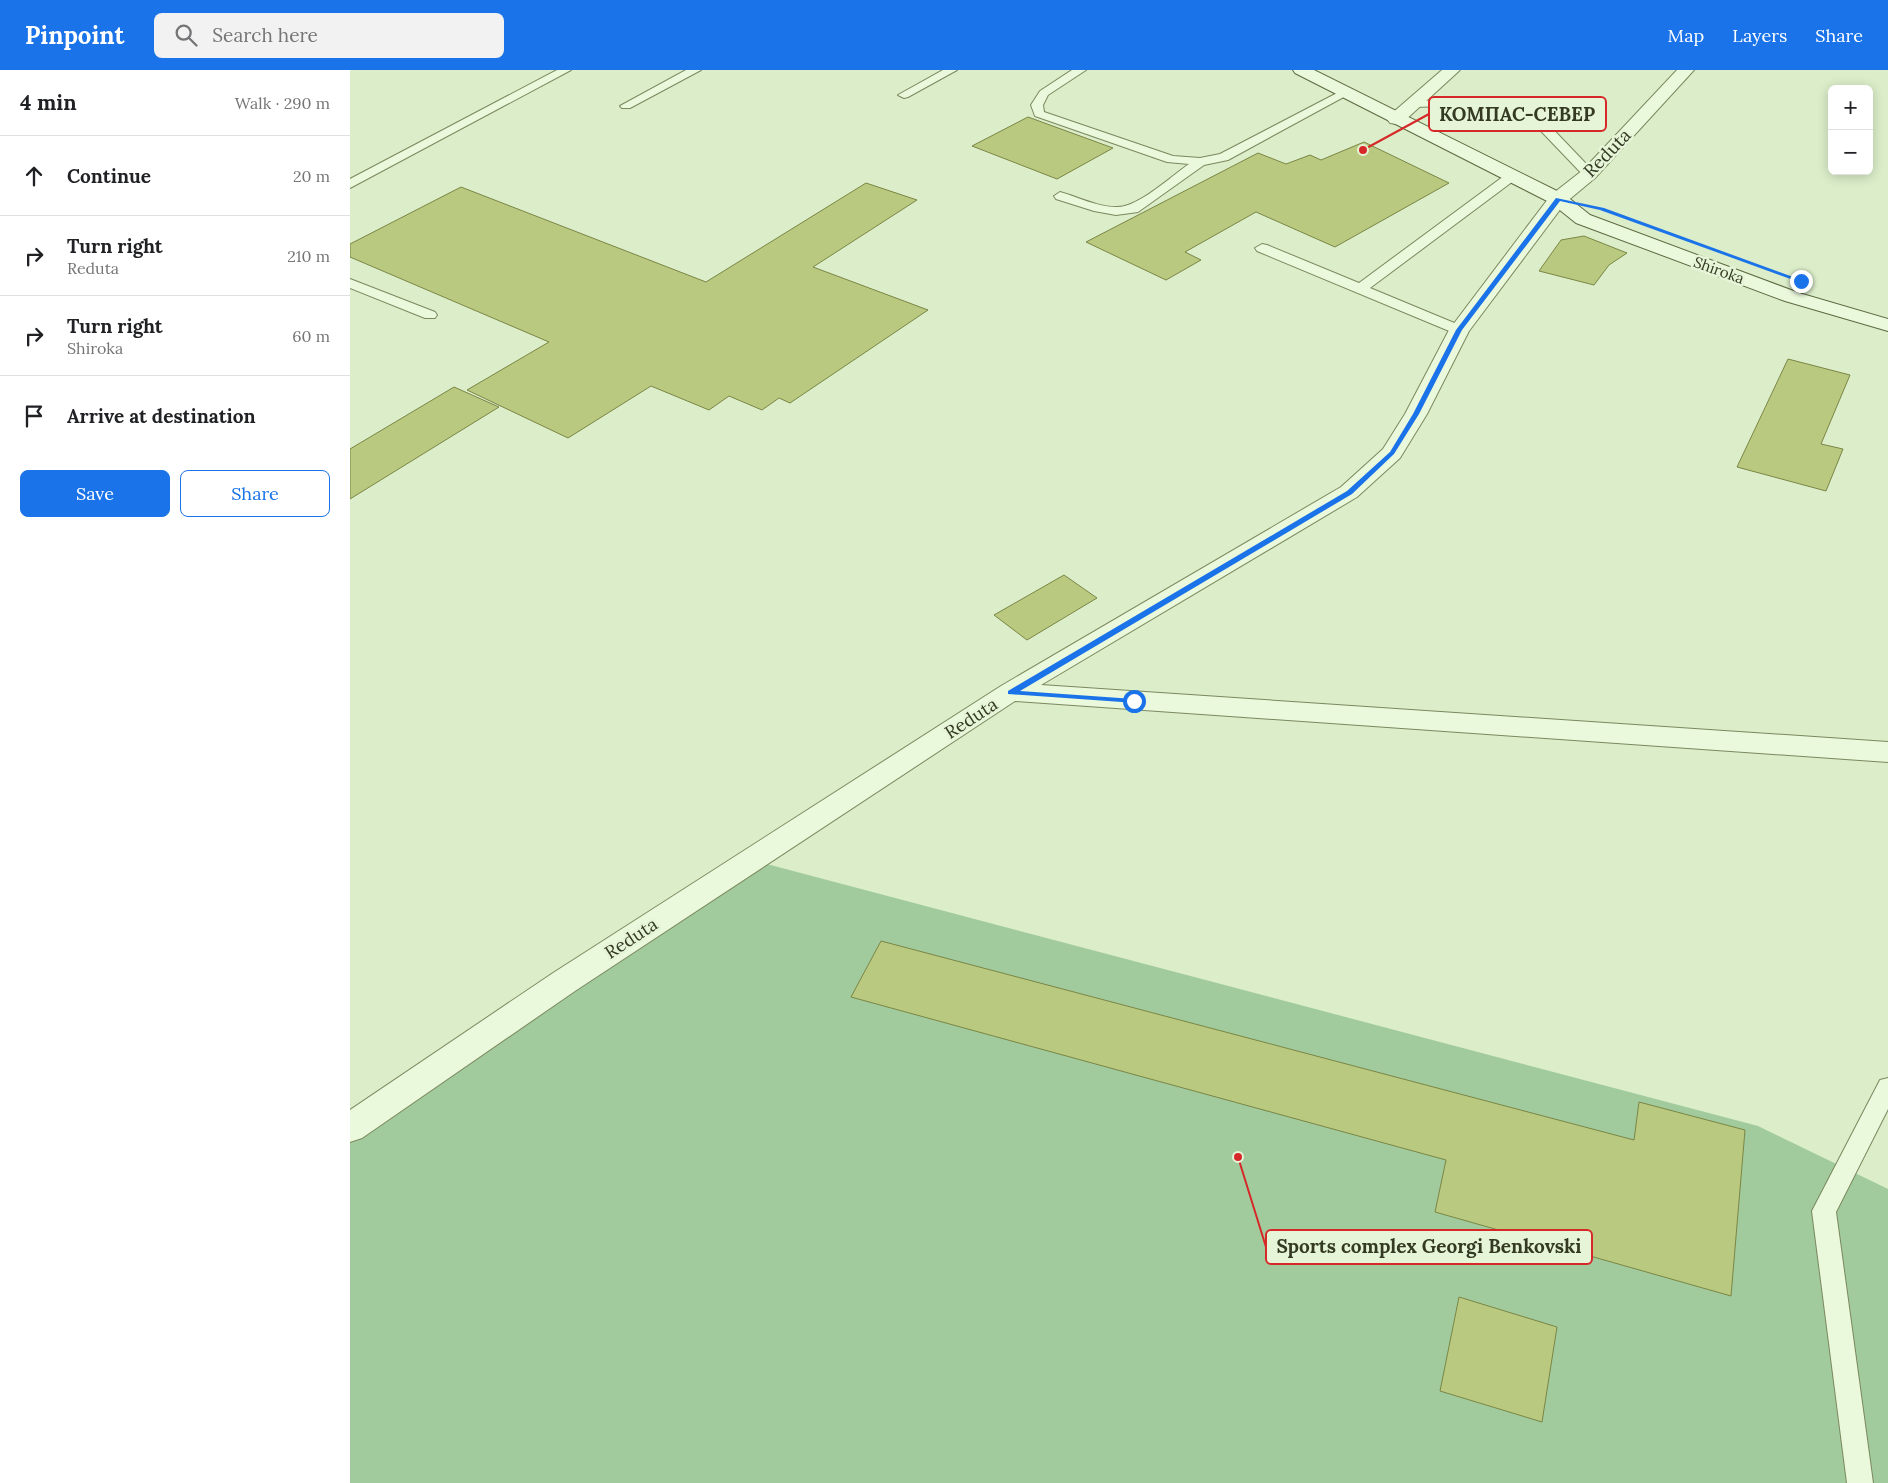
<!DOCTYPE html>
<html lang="en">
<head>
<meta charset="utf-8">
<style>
  body { margin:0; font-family:Lora,serif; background:#f2f2f2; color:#202124 }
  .controls { position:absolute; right:15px; top:15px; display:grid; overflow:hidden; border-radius:8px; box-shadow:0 2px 12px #0003 }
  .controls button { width:45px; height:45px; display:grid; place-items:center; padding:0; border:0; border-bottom:1px solid #e0e0e0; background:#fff; color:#202124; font:25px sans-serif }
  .stop { position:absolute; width:15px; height:15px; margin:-11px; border:4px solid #1a73e8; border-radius:50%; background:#fff }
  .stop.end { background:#1a73e8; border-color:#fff; box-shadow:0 1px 5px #0008 }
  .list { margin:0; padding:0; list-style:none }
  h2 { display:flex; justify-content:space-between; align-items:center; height:65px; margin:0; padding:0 20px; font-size:21px }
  h2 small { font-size:16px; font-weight:400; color:#757577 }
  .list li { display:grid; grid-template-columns:32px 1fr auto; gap:15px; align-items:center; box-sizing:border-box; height:80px; padding:0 20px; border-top:1px solid #e0e0e0 }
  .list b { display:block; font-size:19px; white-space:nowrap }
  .list p { margin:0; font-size:16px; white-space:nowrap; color:#757577 }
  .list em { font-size:16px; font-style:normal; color:#757577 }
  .actions { display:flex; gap:10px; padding:15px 20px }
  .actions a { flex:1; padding:11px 0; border:1px solid #1a73e8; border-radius:8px; text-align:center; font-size:18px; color:#1a73e8 }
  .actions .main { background:#1a73e8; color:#fff }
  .icon { flex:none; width:28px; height:28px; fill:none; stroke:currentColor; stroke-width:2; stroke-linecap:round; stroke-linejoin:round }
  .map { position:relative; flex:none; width:1538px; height:1413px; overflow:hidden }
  header { display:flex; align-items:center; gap:30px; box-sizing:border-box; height:70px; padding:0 25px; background:#1a73e8; color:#fff }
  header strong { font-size:24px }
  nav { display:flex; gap:28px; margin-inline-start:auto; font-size:18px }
  .search { width:350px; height:45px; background:#f2f2f2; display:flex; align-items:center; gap:12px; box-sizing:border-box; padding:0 18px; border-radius:8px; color:#757577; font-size:19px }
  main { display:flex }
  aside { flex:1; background:#fff }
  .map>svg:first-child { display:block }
  .green { fill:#a1cb9d }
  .building { fill:#bac980; stroke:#7a8645 }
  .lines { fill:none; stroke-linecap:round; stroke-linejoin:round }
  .service-casing { stroke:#7b885e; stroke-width:2 }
  .minor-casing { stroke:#7b885e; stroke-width:2 }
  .secondary-casing { stroke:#5e6a41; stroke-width:2 }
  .service { fill:#eaf8dc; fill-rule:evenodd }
  .minor { fill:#eaf8dc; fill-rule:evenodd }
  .secondary { fill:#eaf8dc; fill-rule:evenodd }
  .route { fill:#1a73e8 }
  .labels { text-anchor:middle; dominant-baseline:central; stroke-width:5; stroke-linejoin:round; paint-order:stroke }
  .far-street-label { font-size:15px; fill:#333a21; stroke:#e6f4d8 }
  .street-label { font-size:18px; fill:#333a21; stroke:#e6f4d8 }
  .leader { fill:none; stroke:#d62828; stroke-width:2 }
  .callout-dot { fill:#d62828; stroke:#e6f4d8; stroke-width:2 }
  .callout { fill:#e6f4d8; stroke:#d62828; stroke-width:2 }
  .callout-label { font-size:19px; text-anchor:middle; font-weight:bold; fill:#333a21 }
</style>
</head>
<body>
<header>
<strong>Pinpoint</strong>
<div class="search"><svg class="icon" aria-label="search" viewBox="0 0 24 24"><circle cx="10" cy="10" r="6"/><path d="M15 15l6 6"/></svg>Search here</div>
<nav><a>Map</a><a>Layers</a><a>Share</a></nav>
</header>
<main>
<aside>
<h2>4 min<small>Walk · 290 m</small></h2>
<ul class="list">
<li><svg class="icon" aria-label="ahead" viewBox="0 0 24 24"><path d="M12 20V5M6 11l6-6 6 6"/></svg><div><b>Continue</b></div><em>20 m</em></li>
<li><svg class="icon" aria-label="right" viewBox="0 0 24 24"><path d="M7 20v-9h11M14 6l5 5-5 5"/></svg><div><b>Turn right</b><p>Reduta</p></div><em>210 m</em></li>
<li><svg class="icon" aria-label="right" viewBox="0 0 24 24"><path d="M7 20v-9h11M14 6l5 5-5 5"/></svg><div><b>Turn right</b><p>Shiroka</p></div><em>60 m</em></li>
<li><svg class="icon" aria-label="arrive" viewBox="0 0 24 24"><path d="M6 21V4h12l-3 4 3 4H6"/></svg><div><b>Arrive at destination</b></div></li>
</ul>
<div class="actions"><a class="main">Save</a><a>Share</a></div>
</aside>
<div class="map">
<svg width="1538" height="1413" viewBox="0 0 1538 1413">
  <rect width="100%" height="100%" fill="#dbedc9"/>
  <path class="green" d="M409,792L1408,1056L1538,1119V1413H0V1070Z"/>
  <path class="building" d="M678,47L763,78L707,109L622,76Z
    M1014,72L1099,113L985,177L906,142L835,182L851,190L816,210L736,172L908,83L936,94L960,85L971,90Z
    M516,113L567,130L463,197L578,240L440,333L429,328L412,340L379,326L359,340L301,316L218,368L117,320L199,272L0,187V174L111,117L356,212Z
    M1234,166L1277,183L1259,195L1244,215L1189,201L1211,170Z
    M1438,289L1500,305L1471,374L1493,379L1476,421L1387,397Z
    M104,317L149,337L0,429V379Z
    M714,505L747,528L677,570L644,545Z
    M531,871L1284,1070L1289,1032L1395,1060L1381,1226L1085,1142L1096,1090L501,927Z
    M1109,1227L1207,1257L1192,1352L1090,1321Z"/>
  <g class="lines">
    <defs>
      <path id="service" d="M207,0H221L0,118V109Z
        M336,0H351L280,38H272L270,36Z
        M593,0H607L558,27L554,28L548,25Z
        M722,0H736L698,25L693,35L694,42L823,86L850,88L870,84L991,21L995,20L1001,23L878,90L854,95L788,142L766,145L744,141L706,129L704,126L710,122C728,127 747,137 766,137C788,138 820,107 839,94L817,92L685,46L681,35L690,21Z
        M1101,30L1149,37L1155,40L1149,43L1101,36L1062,37L1056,34L1062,31Z
        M1185,49L1198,54L1243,101L1245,104L1243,107H1235L1190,60L1179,53Z
        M1162,102L1168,106L1166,109L1020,218L1114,257L1116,260L1114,263H1104L907,181L905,178L912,174L917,175L1009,213L1158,103Z
        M0,209L85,242L87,245L85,248H75L0,218Z
        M1538,1008V1039L1486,1142L1523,1413H1497L1462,1141L1530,1010Z"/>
      <path id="minor" d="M1092,0H1110L1052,53L1046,54L1040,53L1037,49L1040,45Z
        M1327,0H1344L1245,108L1215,133L1119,261L1077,344L1050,388L1007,427L691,615L1538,672V692L665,631L225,921L12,1068L0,1072V1040L203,903L651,616L991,417L1033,379L1055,344L1099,260L1201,125L1233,100Z"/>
      <path id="secondary" d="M943,0H964L1215,125L1240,145L1449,223L1538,249V261L1435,231L1226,153L1201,133L945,3Z"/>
    </defs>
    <use href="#service" class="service-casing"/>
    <use href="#minor" class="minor-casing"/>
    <use href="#secondary" class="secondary-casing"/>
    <use href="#service" class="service"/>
    <use href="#minor" class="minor"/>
    <use href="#secondary" class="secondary"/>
  </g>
  <path class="route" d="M1206,128L1254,138L1454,211L1449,212L1250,140L1210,131L1112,260L1069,344L1044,384L1002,424L670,621L784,629H786V633L658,624V621L997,421L1040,382L1063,344L1106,260Z"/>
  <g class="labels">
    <g class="far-street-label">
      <text transform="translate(1369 200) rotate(20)">Shiroka</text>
    </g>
    <g class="street-label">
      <text transform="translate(1257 83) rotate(-46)">Reduta</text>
      <text transform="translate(621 648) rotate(-33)">Reduta</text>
      <text transform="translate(281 868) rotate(-33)">Reduta</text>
    </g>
  </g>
  <path class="leader" d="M1013 80L1079 44M888 1087L916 1177"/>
  <g class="callout-dot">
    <circle cx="1013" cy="80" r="5"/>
    <circle cx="888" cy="1087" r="5"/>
  </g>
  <g class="callout">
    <rect x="1079" y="27" width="177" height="34" rx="5"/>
    <rect x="916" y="1160" width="326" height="34" rx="5"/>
  </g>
  <g class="callout-label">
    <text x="1167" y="51">КОМПАС-СЕВЕР</text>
    <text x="1079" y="1183">Sports complex Georgi Benkovski</text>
  </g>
</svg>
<div class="controls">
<button>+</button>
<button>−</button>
</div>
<div class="stop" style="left:784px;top:631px"></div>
<div class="stop end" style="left:1451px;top:211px"></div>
</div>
</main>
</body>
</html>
